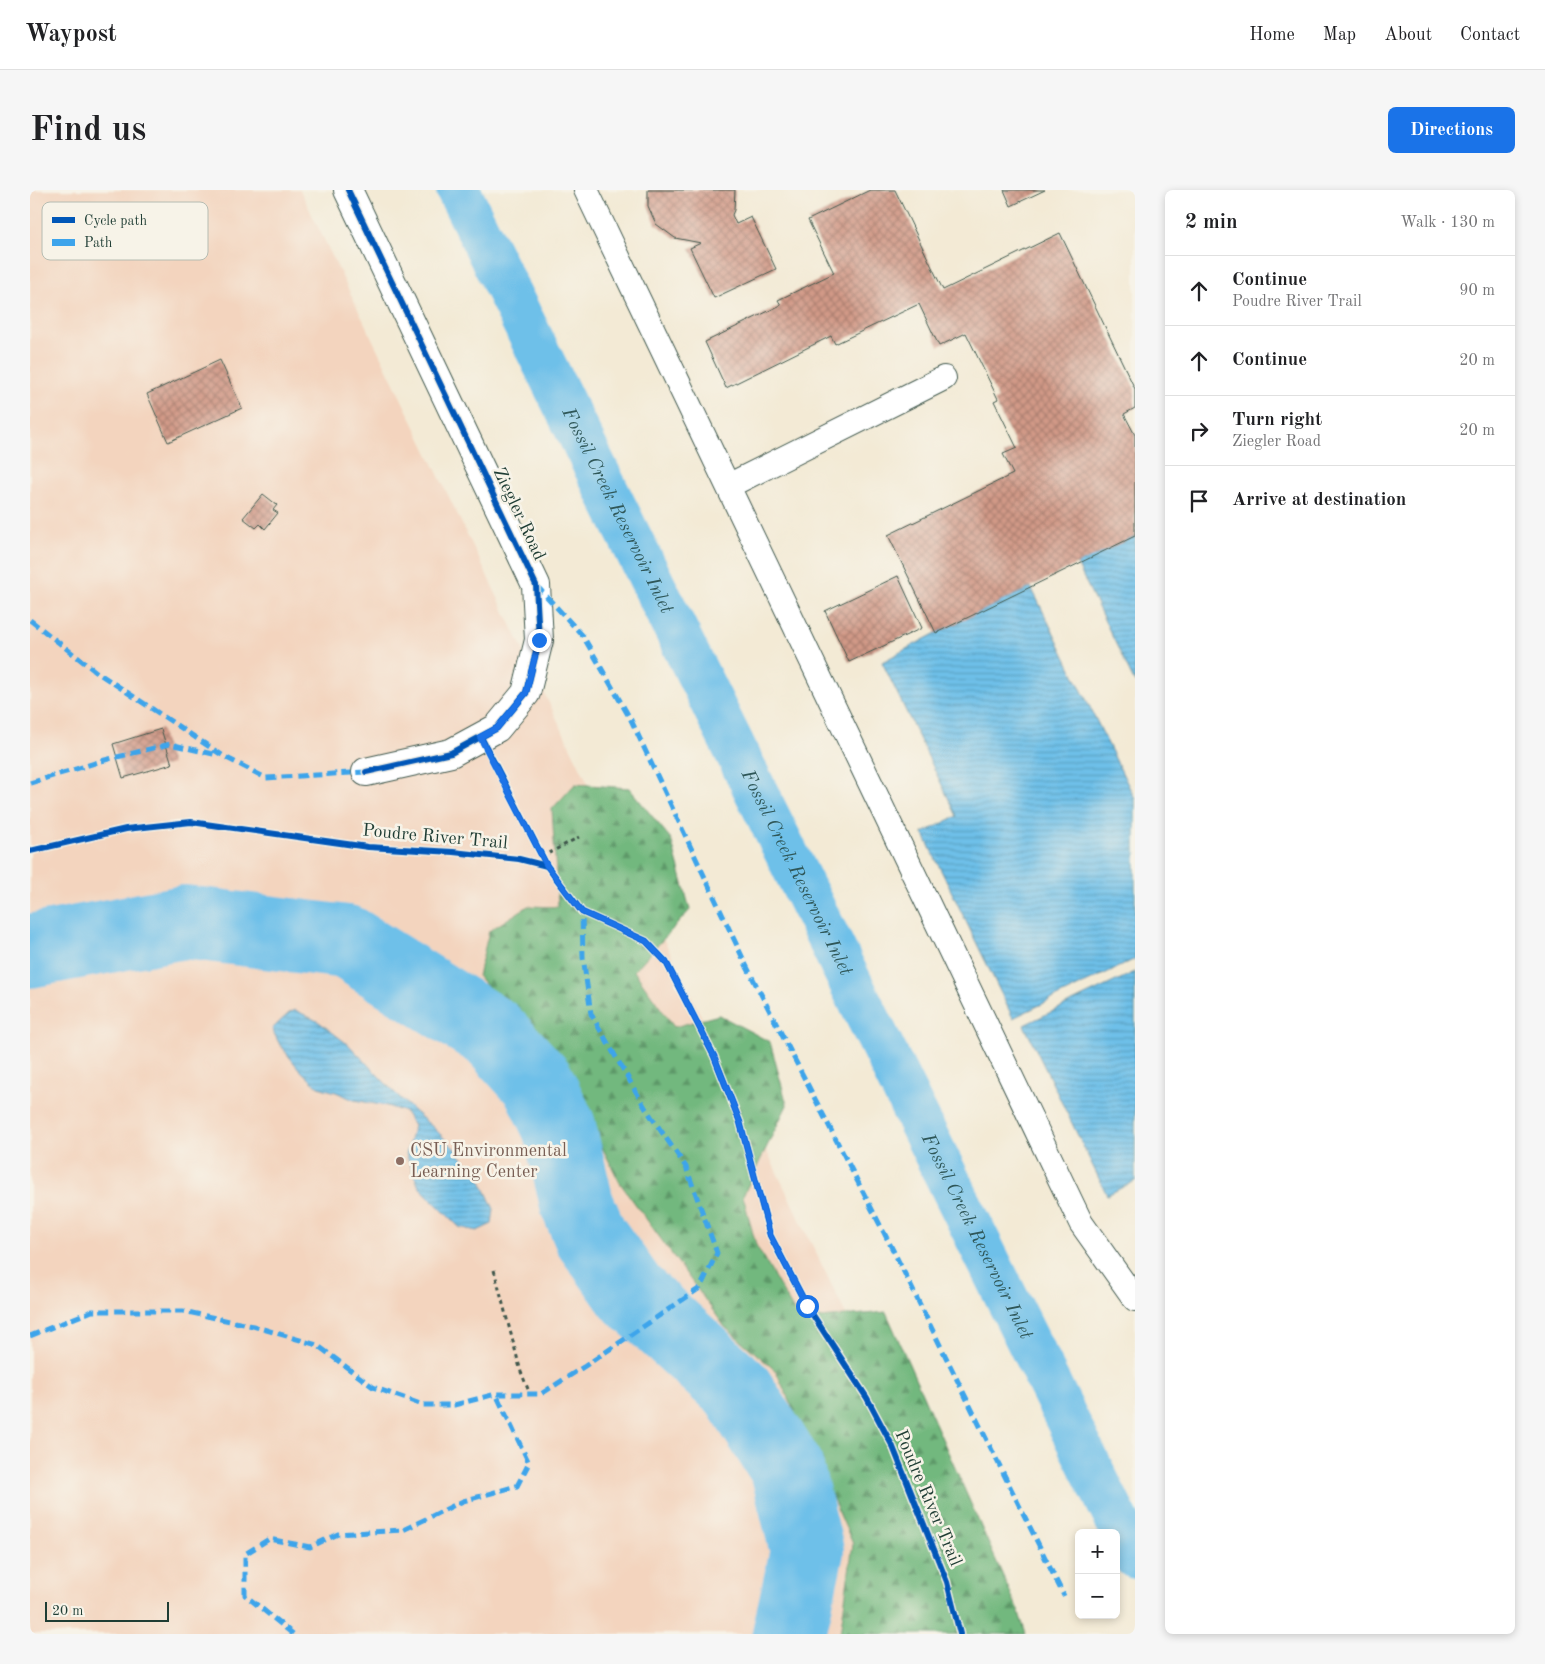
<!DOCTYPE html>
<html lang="en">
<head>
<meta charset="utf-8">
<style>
  body { margin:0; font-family:"Old Standard TT",serif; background:#f6f6f6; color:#202124 }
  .controls { position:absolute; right:15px; bottom:15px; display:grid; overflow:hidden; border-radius:8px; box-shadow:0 2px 8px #0003 }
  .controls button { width:45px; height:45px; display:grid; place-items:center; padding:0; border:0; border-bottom:1px solid #e0e0e0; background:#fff; color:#202124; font:25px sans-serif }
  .scale { position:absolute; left:15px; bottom:12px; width:124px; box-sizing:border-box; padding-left:5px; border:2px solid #1f3d34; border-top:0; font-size:14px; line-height:18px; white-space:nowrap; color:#1f3d34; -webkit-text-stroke:4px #f7f3e8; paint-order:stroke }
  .stop { position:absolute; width:15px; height:15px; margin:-11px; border:4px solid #1a73e8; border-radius:50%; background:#fff }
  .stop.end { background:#1a73e8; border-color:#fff; box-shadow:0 1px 5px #0008 }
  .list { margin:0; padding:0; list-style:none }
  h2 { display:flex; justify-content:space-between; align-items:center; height:65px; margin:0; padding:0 20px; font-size:21px }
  h2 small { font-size:16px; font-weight:400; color:#757577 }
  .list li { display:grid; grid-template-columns:32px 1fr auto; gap:15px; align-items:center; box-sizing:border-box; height:70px; padding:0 20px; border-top:1px solid #e0e0e0 }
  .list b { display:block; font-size:19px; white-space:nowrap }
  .list p { margin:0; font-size:16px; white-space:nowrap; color:#757577 }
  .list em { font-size:16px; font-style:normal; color:#757577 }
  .icon { flex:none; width:28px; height:28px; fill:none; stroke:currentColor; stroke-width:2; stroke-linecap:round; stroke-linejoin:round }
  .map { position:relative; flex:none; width:1105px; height:1444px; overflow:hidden; border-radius:8px }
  header { display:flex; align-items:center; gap:30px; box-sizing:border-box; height:70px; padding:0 25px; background:#fff; border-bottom:1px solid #e0e0e0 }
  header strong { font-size:24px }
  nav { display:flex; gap:28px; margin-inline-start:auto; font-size:18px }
  .intro { display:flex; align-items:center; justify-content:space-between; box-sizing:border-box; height:120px; padding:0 30px }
  h1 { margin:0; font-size:35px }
  .button { padding:12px 22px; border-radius:8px; background:#1a73e8; color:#fff; font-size:18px; font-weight:700 }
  main { display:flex; gap:30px; padding:0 30px }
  aside { flex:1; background:#fff; border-radius:8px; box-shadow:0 2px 8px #0003 }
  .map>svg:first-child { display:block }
  .built { fill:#f3d4be }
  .forest { fill:url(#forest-firs); stroke:#487a59 }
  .water { fill:url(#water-rules); stroke:#467e8e }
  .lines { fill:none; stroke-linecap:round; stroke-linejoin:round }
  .canal { stroke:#6ec0e9; stroke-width:44 }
  .river { stroke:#6ec0e9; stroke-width:74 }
  .building { fill:url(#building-cross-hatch) }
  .service-casing { stroke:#3f574c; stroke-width:26 }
  .minor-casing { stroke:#3f574c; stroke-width:30 }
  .path { stroke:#3f574c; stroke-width:3; stroke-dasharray:4 4; stroke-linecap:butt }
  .service { stroke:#fff; stroke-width:24 }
  .minor { stroke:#fff; stroke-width:28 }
  .quiet { stroke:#3da4eb; stroke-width:5; stroke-dasharray:10 5; stroke-linecap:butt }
  .cycleway-casing { stroke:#f7f3e8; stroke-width:9 }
  .cycleway { stroke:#0057b8; stroke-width:6 }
  .route { stroke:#1a73e8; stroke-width:6 }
  .education-dot { fill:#8d6e63; stroke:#f7f3e8; stroke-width:2 }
  .labels { text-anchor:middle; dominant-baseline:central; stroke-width:5; stroke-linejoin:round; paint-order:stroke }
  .street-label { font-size:18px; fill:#1f3d34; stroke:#f7f3e8 }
  .education-label { font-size:18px; fill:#785e54; stroke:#f7f3e8; text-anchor:start }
  .water-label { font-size:19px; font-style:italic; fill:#2f5758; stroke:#f7f3e8 }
  .key { fill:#f7f3e8; stroke:#b6bcb2; stroke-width:1 }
  .key-label { font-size:14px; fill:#1f3d34 }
</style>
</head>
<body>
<header>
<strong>Waypost</strong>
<nav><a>Home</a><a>Map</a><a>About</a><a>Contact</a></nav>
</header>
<div class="intro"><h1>Find us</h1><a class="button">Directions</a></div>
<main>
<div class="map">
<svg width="1105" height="1444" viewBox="0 0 1105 1444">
  <defs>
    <pattern id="forest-firs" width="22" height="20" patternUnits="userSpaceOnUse" patternTransform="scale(1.25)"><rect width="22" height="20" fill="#72b87e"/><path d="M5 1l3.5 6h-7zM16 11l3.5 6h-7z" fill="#5d9768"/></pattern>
    <pattern id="water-rules" width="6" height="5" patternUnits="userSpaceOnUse" patternTransform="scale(1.25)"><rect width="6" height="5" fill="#6ec0e9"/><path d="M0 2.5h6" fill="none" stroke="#5a9dbe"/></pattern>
    <pattern id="building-cross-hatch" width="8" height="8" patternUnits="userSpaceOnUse" patternTransform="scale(1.25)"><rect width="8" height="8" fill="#d19987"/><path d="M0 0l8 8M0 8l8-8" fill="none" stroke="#a97e6f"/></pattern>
  </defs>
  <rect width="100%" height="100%" fill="#f7f3e8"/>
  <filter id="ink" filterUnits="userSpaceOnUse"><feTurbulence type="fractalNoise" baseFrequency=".02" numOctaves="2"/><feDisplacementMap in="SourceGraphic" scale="10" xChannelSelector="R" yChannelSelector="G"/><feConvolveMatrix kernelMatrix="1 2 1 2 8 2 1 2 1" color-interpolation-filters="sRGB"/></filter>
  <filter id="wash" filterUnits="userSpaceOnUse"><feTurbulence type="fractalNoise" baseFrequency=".0096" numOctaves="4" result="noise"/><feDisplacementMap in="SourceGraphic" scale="20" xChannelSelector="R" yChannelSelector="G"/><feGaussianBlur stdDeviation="1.12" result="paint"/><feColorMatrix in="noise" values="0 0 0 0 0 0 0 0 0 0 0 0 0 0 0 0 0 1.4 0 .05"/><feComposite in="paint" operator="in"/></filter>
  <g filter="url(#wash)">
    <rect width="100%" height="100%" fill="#f3ead5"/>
    <path class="built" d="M0,0H270L971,1444H0Z"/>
    <path class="forest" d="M545,594L599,598L641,649L660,720L604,781L644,837L689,825L740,852L757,915L713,1006L726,1055L769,1130L856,1122L988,1420L996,1444H810L823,1354L746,1181L695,1137L590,993L543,899L448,786L459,741L498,716L528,717L522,619Z"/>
    <path class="water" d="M1105,346V493L1047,374Z
      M1001,397L1105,609V769L983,828L893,643L927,626L852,472L906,443Z
      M1105,782V991L1077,1005L994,835Z
      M265,820L289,832L320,856L361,899L385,922L404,938L425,959L451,991L464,1019L462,1034L447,1041L429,1037L389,997L376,964L384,936L375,922L357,916L324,910L306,902L288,897L269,879L250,855L242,839L259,823Z"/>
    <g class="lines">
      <path class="canal" id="s1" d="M428,0L1105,1367"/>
      <path class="river" d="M0,761L154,732L317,752L462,843L508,893L529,937L547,1014L561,1047L601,1103L707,1200L757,1279L777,1361L759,1444"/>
    </g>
    <g id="blocks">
      <path class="building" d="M618,0H705L704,20L702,25L706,34L721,27L746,79L684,108L660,58L671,53L645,48L626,34L618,16Z
        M840,0H865L913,100L1030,43L1105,199V218L1094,224L1105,245V346L906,443L858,345L983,284L973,264L987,258L964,211L968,209L936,143L909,156L889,114L805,154L801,146L696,198L675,152L751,115L748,110L804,83L778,30Z
        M974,0H1015L981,16Z
        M190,170L212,218L138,252L117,204Z
        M233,304L247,315L243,320L248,323L235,339L230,334L226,338L213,328Z
        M868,386L892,438L819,472L795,421Z
        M131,539L142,574L93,588L83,554Z"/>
    </g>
  </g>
  <g filter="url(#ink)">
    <use href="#blocks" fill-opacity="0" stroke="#3f574c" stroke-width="1"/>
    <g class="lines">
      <defs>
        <path id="service" d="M556,0L1051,1033L1105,1109
          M698,296L914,188"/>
        <path id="minor" d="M318,0L506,395L509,450L496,503L467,538L421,563L336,582"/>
      </defs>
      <use href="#service" class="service-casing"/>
      <use href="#minor" class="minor-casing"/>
      <path class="path" d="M512,667L549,647
        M464,1080L491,1182L500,1204"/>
      <use href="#service" class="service"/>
      <use href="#minor" class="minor"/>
      <path class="quiet" d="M506,395L553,446L601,530L717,777L865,1064L1034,1406
        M0,430L65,481L142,532L195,567L236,588L336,582
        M0,593L75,570L140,554L187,565
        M0,1146L62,1121H153L223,1136L287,1155L343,1197L393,1215H424L466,1204H511L555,1176L670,1098L687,1063L656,977L616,919L561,824L553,767L552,722
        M263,1444L215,1405V1364L239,1349L280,1357L308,1344L373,1340L433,1311L487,1296L499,1273L466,1204"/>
      <defs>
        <path id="cycleway" d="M318,0L506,395L509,450L496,503L467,538L421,563L336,582
          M451,547L517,676L552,722L616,751L636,772L684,866L710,932L740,1045L777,1116L837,1208L863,1257L917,1392L930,1444
          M0,661L96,639L161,632L338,657L423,662L489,669L517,676"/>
      </defs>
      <use href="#cycleway" class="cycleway-casing"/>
      <use href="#cycleway" class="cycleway"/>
    </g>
  </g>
  <g class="lines" filter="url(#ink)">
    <path class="route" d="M509,450L496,503L467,538L450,547L517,676L552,722L616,751L636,772L684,866L710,932L740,1045L777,1116"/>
  </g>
  <circle class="education-dot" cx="370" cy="971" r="5"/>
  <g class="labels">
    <g class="street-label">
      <text transform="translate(489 324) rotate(65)">Ziegler Road</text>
      <text transform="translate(405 647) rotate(5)">Poudre River Trail</text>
      <text transform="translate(898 1308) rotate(67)">Poudre River Trail</text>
    </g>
    <g class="education-label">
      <text x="380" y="961">CSU Environmental<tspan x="380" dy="21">Learning Center</tspan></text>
    </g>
    <g class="water-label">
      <text stroke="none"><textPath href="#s1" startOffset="358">Fossil Creek Reservoir Inlet</textPath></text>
      <text stroke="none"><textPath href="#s1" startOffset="762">Fossil Creek Reservoir Inlet</textPath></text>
      <text stroke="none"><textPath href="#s1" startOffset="1168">Fossil Creek Reservoir Inlet</textPath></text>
    </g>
  </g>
  <rect x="12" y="12" width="166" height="58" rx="8" class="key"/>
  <rect x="22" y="27" width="23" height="6" fill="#0057b8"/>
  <rect x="22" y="49" width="23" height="7" fill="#3da4eb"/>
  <g class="key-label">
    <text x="54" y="35">Cycle path</text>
    <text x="54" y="57">Path</text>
  </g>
</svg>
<div class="controls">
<button>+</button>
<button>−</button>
</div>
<div class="scale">20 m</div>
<div class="stop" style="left:777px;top:1116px"></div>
<div class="stop end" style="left:509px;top:450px"></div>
</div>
<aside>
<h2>2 min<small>Walk · 130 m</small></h2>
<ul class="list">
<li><svg class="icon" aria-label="ahead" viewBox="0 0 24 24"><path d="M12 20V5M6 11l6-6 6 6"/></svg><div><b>Continue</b><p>Poudre River Trail</p></div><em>90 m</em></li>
<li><svg class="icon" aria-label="ahead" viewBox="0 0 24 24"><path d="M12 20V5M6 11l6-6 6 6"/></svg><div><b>Continue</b></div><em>20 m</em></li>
<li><svg class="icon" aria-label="right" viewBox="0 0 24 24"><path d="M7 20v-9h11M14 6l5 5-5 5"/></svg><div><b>Turn right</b><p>Ziegler Road</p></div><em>20 m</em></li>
<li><svg class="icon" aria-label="arrive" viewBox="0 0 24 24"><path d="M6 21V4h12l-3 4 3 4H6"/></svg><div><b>Arrive at destination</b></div></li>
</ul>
</aside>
</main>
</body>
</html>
